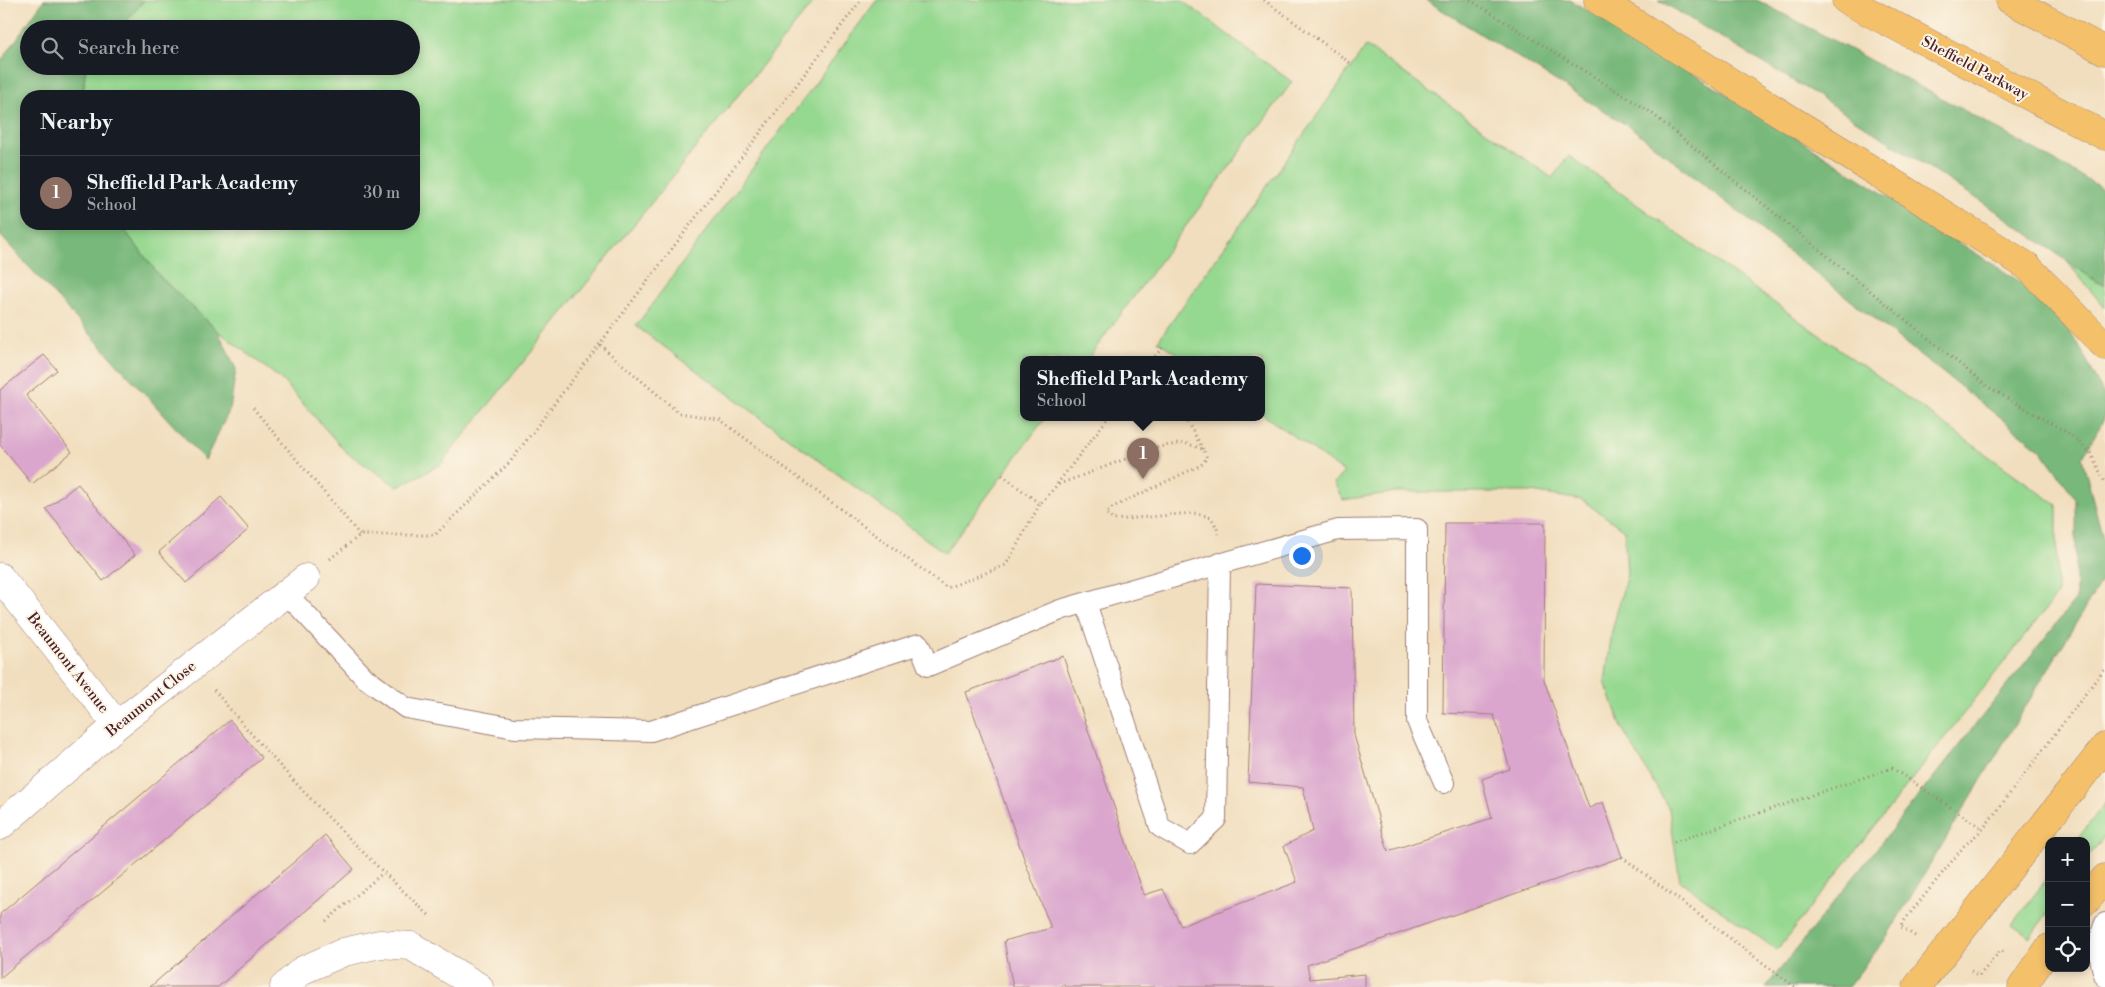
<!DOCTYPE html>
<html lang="en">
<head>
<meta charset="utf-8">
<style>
  body { margin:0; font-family:"Libre Bodoni",serif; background:#242831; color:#f1f3f6 }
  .controls { position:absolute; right:15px; bottom:15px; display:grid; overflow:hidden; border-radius:10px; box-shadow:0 2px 8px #0003 }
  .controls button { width:45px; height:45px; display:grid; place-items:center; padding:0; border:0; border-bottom:1px solid #363941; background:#171b24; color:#f1f3f6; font:25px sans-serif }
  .you { position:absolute; left:1301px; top:555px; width:18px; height:18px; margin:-12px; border:4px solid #fff; border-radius:50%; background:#1a73e8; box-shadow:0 0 0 8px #1a73e833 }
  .badge { display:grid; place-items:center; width:32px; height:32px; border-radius:50%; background:#d93025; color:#fff; font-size:16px; font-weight:700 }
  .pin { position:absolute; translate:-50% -41px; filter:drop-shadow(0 1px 2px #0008) }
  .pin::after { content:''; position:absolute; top:26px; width:18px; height:15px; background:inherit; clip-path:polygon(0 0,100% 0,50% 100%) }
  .popup { position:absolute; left:1020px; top:356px; width:245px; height:65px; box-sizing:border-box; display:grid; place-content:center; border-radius:10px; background:#171b24; filter:drop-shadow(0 1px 4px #0005); font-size:16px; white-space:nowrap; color:#9ea1a6 }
  .popup b { font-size:19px; color:#f1f3f6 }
  .popup::after { content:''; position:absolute; left:50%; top:100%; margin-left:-10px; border:10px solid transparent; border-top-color:#171b24 }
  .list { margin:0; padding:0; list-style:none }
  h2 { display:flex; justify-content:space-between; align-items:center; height:65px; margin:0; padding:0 20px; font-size:21px }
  h2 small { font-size:16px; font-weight:400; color:#9ea1a6 }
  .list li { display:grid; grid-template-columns:32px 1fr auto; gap:15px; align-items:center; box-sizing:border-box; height:75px; padding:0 20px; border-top:1px solid #363941 }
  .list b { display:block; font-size:19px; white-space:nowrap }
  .list p { margin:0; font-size:16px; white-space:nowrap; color:#9ea1a6 }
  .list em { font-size:16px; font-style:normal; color:#9ea1a6 }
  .icon { flex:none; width:28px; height:28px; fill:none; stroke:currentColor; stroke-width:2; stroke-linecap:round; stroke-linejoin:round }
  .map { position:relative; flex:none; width:2105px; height:987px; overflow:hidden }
  .search { position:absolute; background:#171b24; box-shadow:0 2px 8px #0003; left:20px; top:20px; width:400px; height:55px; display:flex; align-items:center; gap:12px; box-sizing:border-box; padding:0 18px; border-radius:28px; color:#9ea1a6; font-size:19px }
  .panel { position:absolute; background:#171b24; box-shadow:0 2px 8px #0003; left:20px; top:90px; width:400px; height:140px; border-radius:20px }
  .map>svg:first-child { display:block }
  .green { fill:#95d890; stroke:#707c5e }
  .forest { fill:#78b87a; stroke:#616c52 }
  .building { fill:#daa6cd }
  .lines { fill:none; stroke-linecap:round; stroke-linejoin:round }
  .service-casing { stroke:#9e7e74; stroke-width:22 }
  .minor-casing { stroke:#9e7e74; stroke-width:29 }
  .trunk-casing { stroke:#9e7e74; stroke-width:29 }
  .path { stroke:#9e7e74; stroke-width:3; stroke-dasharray:1 4; stroke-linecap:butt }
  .service { stroke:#fff; stroke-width:20 }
  .minor { stroke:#fff; stroke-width:28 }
  .trunk { stroke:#f4c16a; stroke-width:28 }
  .labels { text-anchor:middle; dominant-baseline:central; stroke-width:4; stroke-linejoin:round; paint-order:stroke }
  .street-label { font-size:15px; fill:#4a1f2b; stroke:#fcf5e5 }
</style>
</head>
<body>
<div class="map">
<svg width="2105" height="987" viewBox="0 0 2105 987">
  <rect width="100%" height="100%" fill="#fcf5e5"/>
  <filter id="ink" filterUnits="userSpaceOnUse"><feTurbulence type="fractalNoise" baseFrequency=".02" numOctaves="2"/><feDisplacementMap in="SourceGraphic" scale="10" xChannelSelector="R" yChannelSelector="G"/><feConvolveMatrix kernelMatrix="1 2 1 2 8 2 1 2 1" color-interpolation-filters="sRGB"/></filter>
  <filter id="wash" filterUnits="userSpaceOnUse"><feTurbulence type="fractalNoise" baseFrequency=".0096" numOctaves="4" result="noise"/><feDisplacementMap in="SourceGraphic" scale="20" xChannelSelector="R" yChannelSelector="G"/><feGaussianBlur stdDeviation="1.12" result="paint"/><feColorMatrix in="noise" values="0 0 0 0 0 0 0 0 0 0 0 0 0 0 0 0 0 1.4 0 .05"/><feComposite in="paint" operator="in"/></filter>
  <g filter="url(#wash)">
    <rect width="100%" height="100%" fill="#f1debe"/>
    <path class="green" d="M144,0H815L441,464L398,487L346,452L282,380L218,331L161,278L120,224H414V96H83L85,71L89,66H411V29H120Z
      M877,0H1181L1292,82L1087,360H1024V418H1045L945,553L636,326Z
      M1366,46L1552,178L1569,156L2057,505V595L1777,950L1680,881L1669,809L1622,728L1605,682L1612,631L1627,574L1624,530L1582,500L1531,492H1396L1343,500L1334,483L1344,472L1262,414V360H1186L1158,341Z
      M2064,258L2097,282L2105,284V308Z
      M2105,803V835L2086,860V841H2076Z
      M2049,876V911L2030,937L2012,924Z"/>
    <path class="forest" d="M44,0H144L120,29H29V66H89L85,72L83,96H26V224H120L161,278L218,331L236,369L230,409L205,460L0,235V63Z
      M1426,0H1570L1755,111L2025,285L2055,313L2079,345L2105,397L2104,419L2082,458L2105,546V575L1884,941L1848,987H1766L2076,599V499L2041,450L1633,129Z
      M1659,0H1757L1958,107L2105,190V284L2097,282L1996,211L1820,97Z"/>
    <g id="blocks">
      <path class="building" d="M44,355L57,370L26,395L72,452L32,484L0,445V390Z
        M78,484L135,555L103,581L46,509Z
        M221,497L249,529L186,583L159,552Z
        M1445,523H1545L1544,680L1589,808L1603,802L1622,857L1307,965L1310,979L1365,974V987H1066L1065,985L1058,987H1013L1004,941L1051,928L1027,867L966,692L1063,656L1144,895L1163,889L1181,926L1297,882L1284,846L1313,831L1303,787L1248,782L1256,584L1352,588L1354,735L1388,851L1492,818L1482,779L1510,769L1494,715L1443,713Z
        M230,720L262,758L0,978V914Z
        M325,835L354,869L218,987H150Z"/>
    </g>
  </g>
  <g filter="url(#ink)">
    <use href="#blocks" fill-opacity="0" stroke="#9e7e74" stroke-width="1"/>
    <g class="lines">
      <defs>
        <path id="service" d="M286,593L365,678L406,708L515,728L651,731L919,644L928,666L1060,610L1338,530L1417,529V721L1444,783
          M1086,603L1160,827L1190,844L1216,819L1220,563
          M2105,923C2097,941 2098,958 2105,977"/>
        <path id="minor" d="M0,577L117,725
          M0,826L117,725L306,578
          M284,987L303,970L344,952L380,944L411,946L479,987"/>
        <path id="trunk" d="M1598,0L2027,266L2105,346
          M1846,0L2105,136
          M2010,0L2105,51
          M2086,901L2105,878
          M1917,987L2105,747
          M2022,987L2049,948"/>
      </defs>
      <use href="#service" class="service-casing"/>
      <use href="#minor" class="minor-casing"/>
      <use href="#trunk" class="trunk-casing"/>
      <path class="path" d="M1264,0L1353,65
        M1470,0L1649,111L1988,387L2071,435L2090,452L2105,482
        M600,345L679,413L719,419L947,588L1006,565L1040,504
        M1152,360L1164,345
        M253,408L360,535
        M1185,418L1203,449
        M1002,475L1040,504L1057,485L1157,447L1185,443L1203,449L1207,458L1201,465L1113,507L1106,513L1113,520L1193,513L1211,517L1217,528L1218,534
        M1057,484L1108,418
        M330,559L360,535H435L510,462L861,0
        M214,690C281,771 354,846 431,917
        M1674,842L1892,768L1983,829
        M1622,857L1795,987
        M326,921L383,873
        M1915,936L1900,926L1964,846L1983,829L2105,668
        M1971,971L1979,976L2001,950L2005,953"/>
      <use href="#service" class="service"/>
      <use href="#minor" class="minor"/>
      <use href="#trunk" class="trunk"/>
    </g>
  </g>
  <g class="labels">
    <g class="street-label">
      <text transform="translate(1975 68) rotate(28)">Sheffield Parkway</text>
      <text transform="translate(68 663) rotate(52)">Beaumont Avenue</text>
      <text transform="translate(151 699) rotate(-39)">Beaumont Close</text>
    </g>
  </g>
</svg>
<div class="controls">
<button>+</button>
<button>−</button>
<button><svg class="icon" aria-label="locate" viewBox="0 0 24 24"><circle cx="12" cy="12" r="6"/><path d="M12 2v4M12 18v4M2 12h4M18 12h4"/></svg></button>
</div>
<div class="you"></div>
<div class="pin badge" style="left:1143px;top:479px;background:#8d6e63">1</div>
<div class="popup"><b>Sheffield Park Academy</b>School</div>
<div class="search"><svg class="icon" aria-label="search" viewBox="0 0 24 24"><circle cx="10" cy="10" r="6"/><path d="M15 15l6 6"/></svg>Search here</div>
<section class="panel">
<h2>Nearby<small></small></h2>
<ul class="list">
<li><span class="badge" style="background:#8d6e63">1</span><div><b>Sheffield Park Academy</b><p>School</p></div><em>30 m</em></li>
</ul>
</section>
</div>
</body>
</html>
